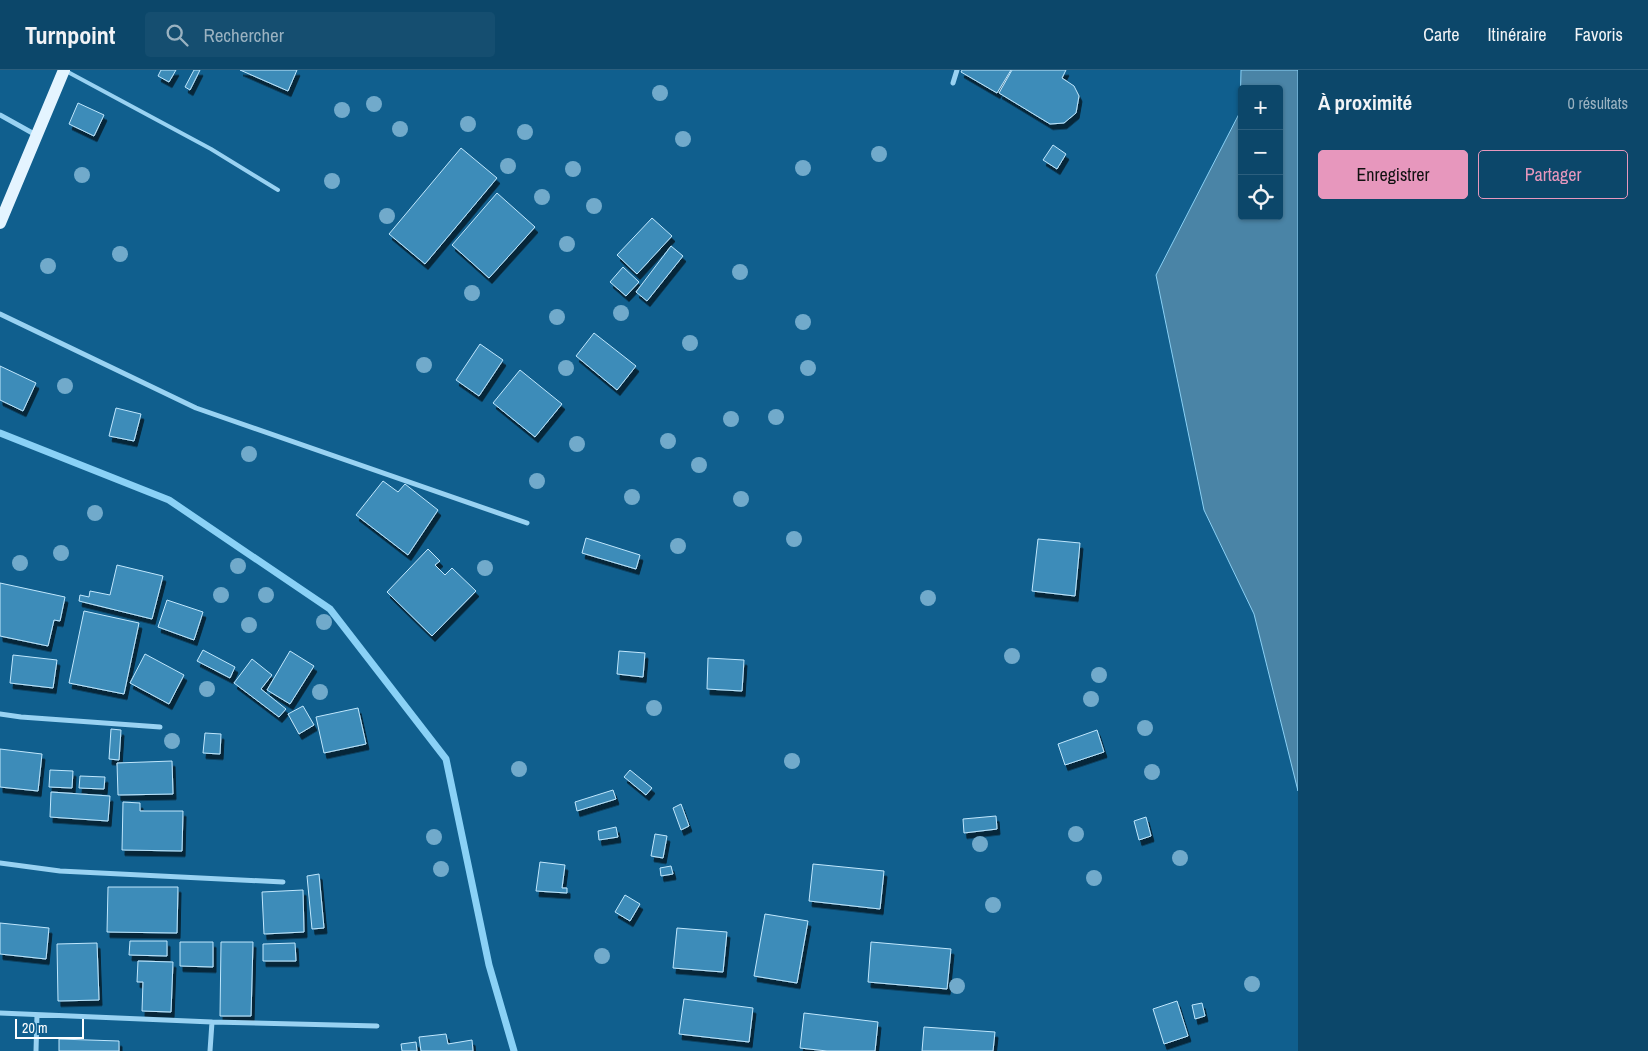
<!DOCTYPE html>
<html lang="fr">
<head>
<meta charset="utf-8">
<style>
  body { margin:0; font-family:"Archivo Narrow",sans-serif; background:#154e70; color:#f1f3f6 }
  .controls { position:absolute; right:15px; top:15px; display:grid; overflow:hidden; border-radius:5px; box-shadow:0 1px 4px #0004 }
  .controls button { width:45px; height:45px; display:grid; place-items:center; padding:0; border:0; border-bottom:1px solid #2c5f7e; background:#0c476a; color:#f1f3f6; font:25px sans-serif }
  .scale { position:absolute; left:15px; bottom:12px; width:69px; box-sizing:border-box; padding-left:5px; border:2px solid #fff; border-top:0; font-size:14px; line-height:18px; white-space:nowrap; color:#fff; -webkit-text-stroke:4px #105f8e; paint-order:stroke }
  .list { margin:0; padding:0; list-style:none }
  h2 { display:flex; justify-content:space-between; align-items:center; height:65px; margin:0; padding:0 20px; font-size:21px }
  h2 small { font-size:16px; font-weight:400; color:#9ab2c1 }
  .actions { display:flex; gap:10px; padding:15px 20px }
  .actions a { flex:1; padding:11px 0; border:1px solid #e797bd; border-radius:5px; text-align:center; font-size:18px; color:#e797bd }
  .actions .main { background:#e797bd; color:#111 }
  .icon { flex:none; width:28px; height:28px; fill:none; stroke:currentColor; stroke-width:2; stroke-linecap:round; stroke-linejoin:round }
  .map { position:relative; flex:none; width:1298px; height:981px; overflow:hidden }
  header { display:flex; align-items:center; gap:30px; box-sizing:border-box; height:70px; padding:0 25px; background:#0c476a; border-bottom:1px solid #2c5f7e }
  header strong { font-size:24px }
  nav { display:flex; gap:28px; margin-inline-start:auto; font-size:18px }
  .search { width:350px; height:45px; background:#154e70; display:flex; align-items:center; gap:12px; box-sizing:border-box; padding:0 18px; border-radius:5px; color:#9ab2c1; font-size:19px }
  main { display:flex }
  aside { flex:1; background:#0c476a }
  .map>svg:first-child { display:block }
  .water { fill:#4a84a6; stroke:#8ad1f6; fill-rule:evenodd }
  .lines { fill:none; stroke-linecap:round; stroke-linejoin:round }
  .stream { stroke:#8ad1f6; stroke-width:7 }
  .building { fill:#3d8cb9; stroke:#c0e7fd; filter:url(#shadow) }
  .service { stroke:#99d2f2; stroke-width:4 }
  .minor { stroke:#99d2f2; stroke-width:5 }
  .primary { stroke:#e4f4ff; stroke-width:12 }
  .tree { fill:#71aacb }
</style>
</head>
<body>
<header>
<strong>Turnpoint</strong>
<div class="search"><svg class="icon" aria-label="search" viewBox="0 0 24 24"><circle cx="10" cy="10" r="6"/><path d="M15 15l6 6"/></svg>Rechercher</div>
<nav><a>Carte</a><a>Itinéraire</a><a>Favoris</a></nav>
</header>
<main>
<div class="map">
<svg width="1298" height="981" viewBox="0 0 1298 981">
  <defs>
    <filter id="shadow"><feDropShadow dx="3" dy="5.5" stdDeviation="0" flood-color="#0009"/></filter>
  </defs>
  <rect width="100%" height="100%" fill="#105f8e"/>
  <path class="water" d="M1241,0H1298V721L1254,544L1204,440L1156,205L1240,42ZM1242,19H1279V146H1242Z"/>
  <g class="lines">
    <path class="stream" d="M0,363L169,430L330,539L446,689L489,895L514,981"/>
  </g>
  <path class="building" d="M161,0H176L169,12L158,6Z
    M194,0H200L190,20L185,17Z
    M240,0H297L288,21Z
    M962,0H1011L997,23L961,2Z
    M1012,0H1066L1062,8L1074,16L1079,26L1076,43L1064,53L1050,54L999,23Z
    M78,33L104,45L94,66L69,54Z
    M1053,75L1066,84L1057,99L1043,90Z
    M461,78L497,108L425,194L389,164Z
    M497,123L535,157L489,208L452,175Z
    M652,148L672,166L637,204L617,185Z
    M671,176L683,186L647,231L636,222Z
    M623,197L639,212L626,226L610,212Z
    M594,263L636,296L617,320L576,286Z
    M480,274L503,290L479,326L456,310Z
    M0,296L36,313L23,341L0,330Z
    M520,300L562,334L535,367L493,333Z
    M116,338L141,344L134,371L109,366Z
    M383,411L398,422L405,414L438,440L408,485L356,445Z
    M586,468L640,485L636,499L582,483Z
    M1038,469L1080,473L1075,526L1032,521Z
    M428,479L440,491L435,495L445,505L452,498L476,521L432,566L387,522Z
    M117,495L163,506L152,549L79,531L80,525L89,527L90,521L110,525Z
    M0,513L65,527L60,551L54,550L48,576L0,566Z
    M167,530L203,542L194,570L158,557Z
    M84,541L139,553L124,624L69,613Z
    M203,580L235,597L230,608L197,591Z
    M290,581L314,596L290,634L267,620Z
    M619,581L645,583L643,607L617,604Z
    M145,584L184,605L169,634L130,613Z
    M13,585L57,590L53,618L10,613Z
    M708,588L744,590L742,621L707,619Z
    M252,589L272,605L261,619L286,639L279,647L234,613Z
    M303,636L314,655L299,664L288,644Z
    M358,638L366,674L324,683L316,647Z
    M111,659L121,660L119,690L109,689Z
    M1097,660L1104,682L1065,695L1058,674Z
    M205,663L221,664L220,684L203,683Z
    M0,679L42,684L38,721L0,717Z
    M172,691L173,724L118,725L117,693Z
    M50,700L73,701L72,718L49,717Z
    M630,700L652,718L646,725L624,707Z
    M80,706L105,707L104,719L79,718Z
    M613,720L616,729L577,741L575,732Z
    M51,722L110,726L108,751L50,747Z
    M123,732L140,733V741H183L182,781L122,780Z
    M681,734L689,756L681,760L673,738Z
    M996,746L997,759L964,763L963,749Z
    M1146,747L1151,766L1139,770L1134,751Z
    M616,757L618,767L599,770L598,761Z
    M655,764L667,766L663,788L651,786Z
    M540,792L565,795L562,818H567V823L536,821Z
    M813,794L884,801L880,839L809,831Z
    M671,796L673,804L661,806L660,798Z
    M319,804L324,858L312,859L307,806Z
    M108,817H178L177,863L107,862Z
    M303,820L304,862L264,864L262,822Z
    M625,825L640,834L630,851L615,842Z
    M765,844L808,851L797,913L754,906Z
    M0,853L49,858L46,889L0,884Z
    M677,858L727,862L723,902L673,898Z
    M130,871H167V886L129,885Z
    M180,872H213V897L180,896Z
    M221,872H253L251,946H220Z
    M871,872L951,879L947,919L868,912Z
    M97,873L99,930L58,931L57,874Z
    M295,873L296,891H263V874Z
    M138,891L173,892L171,942L142,941L143,912H137Z
    M684,929L753,938L749,972L679,964Z
    M1177,931L1188,966L1164,974L1153,939Z
    M1202,933L1205,946L1195,949L1192,935Z
    M804,943L878,952L875,981H827L800,978Z
    M924,957L995,962L993,981H922Z
    M446,964L448,974L472,970L473,981H421L419,967Z
    M59,969L119,971V981H59Z
    M416,972L417,981H402L401,974Z"/>
  <g class="lines">
    <path class="service" d="M66,1L211,79L278,120"/>
    <path class="minor" d="M953,13L957,0
      M0,45L36,65
      M0,244L196,338L527,453
      M0,644L21,647L160,657
      M0,793L60,801L283,812
      M0,943L212,952L377,956
      M36,981L37,945
      M210,981L212,952"/>
    <path class="primary" d="M0,153L64,0"/>
  </g>
  <g class="tree">
    <circle cx="660" cy="23" r="8"/>
    <circle cx="374" cy="34" r="8"/>
    <circle cx="342" cy="40" r="8"/>
    <circle cx="468" cy="54" r="8"/>
    <circle cx="400" cy="59" r="8"/>
    <circle cx="525" cy="62" r="8"/>
    <circle cx="683" cy="69" r="8"/>
    <circle cx="879" cy="84" r="8"/>
    <circle cx="508" cy="96" r="8"/>
    <circle cx="803" cy="98" r="8"/>
    <circle cx="573" cy="99" r="8"/>
    <circle cx="82" cy="105" r="8"/>
    <circle cx="332" cy="111" r="8"/>
    <circle cx="542" cy="127" r="8"/>
    <circle cx="594" cy="136" r="8"/>
    <circle cx="387" cy="146" r="8"/>
    <circle cx="567" cy="174" r="8"/>
    <circle cx="120" cy="184" r="8"/>
    <circle cx="48" cy="196" r="8"/>
    <circle cx="740" cy="202" r="8"/>
    <circle cx="472" cy="223" r="8"/>
    <circle cx="621" cy="243" r="8"/>
    <circle cx="557" cy="247" r="8"/>
    <circle cx="803" cy="252" r="8"/>
    <circle cx="690" cy="273" r="8"/>
    <circle cx="424" cy="295" r="8"/>
    <circle cx="566" cy="298" r="8"/>
    <circle cx="808" cy="298" r="8"/>
    <circle cx="65" cy="316" r="8"/>
    <circle cx="776" cy="347" r="8"/>
    <circle cx="731" cy="349" r="8"/>
    <circle cx="668" cy="371" r="8"/>
    <circle cx="577" cy="374" r="8"/>
    <circle cx="249" cy="384" r="8"/>
    <circle cx="699" cy="395" r="8"/>
    <circle cx="537" cy="411" r="8"/>
    <circle cx="632" cy="427" r="8"/>
    <circle cx="741" cy="429" r="8"/>
    <circle cx="95" cy="443" r="8"/>
    <circle cx="794" cy="469" r="8"/>
    <circle cx="678" cy="476" r="8"/>
    <circle cx="61" cy="483" r="8"/>
    <circle cx="20" cy="493" r="8"/>
    <circle cx="238" cy="496" r="8"/>
    <circle cx="485" cy="498" r="8"/>
    <circle cx="221" cy="525" r="8"/>
    <circle cx="266" cy="525" r="8"/>
    <circle cx="928" cy="528" r="8"/>
    <circle cx="324" cy="552" r="8"/>
    <circle cx="249" cy="555" r="8"/>
    <circle cx="1012" cy="586" r="8"/>
    <circle cx="1099" cy="605" r="8"/>
    <circle cx="207" cy="619" r="8"/>
    <circle cx="320" cy="622" r="8"/>
    <circle cx="1091" cy="629" r="8"/>
    <circle cx="654" cy="638" r="8"/>
    <circle cx="1145" cy="658" r="8"/>
    <circle cx="172" cy="671" r="8"/>
    <circle cx="792" cy="691" r="8"/>
    <circle cx="519" cy="699" r="8"/>
    <circle cx="1152" cy="702" r="8"/>
    <circle cx="1076" cy="764" r="8"/>
    <circle cx="434" cy="767" r="8"/>
    <circle cx="980" cy="774" r="8"/>
    <circle cx="1180" cy="788" r="8"/>
    <circle cx="441" cy="799" r="8"/>
    <circle cx="1094" cy="808" r="8"/>
    <circle cx="993" cy="835" r="8"/>
    <circle cx="602" cy="886" r="8"/>
    <circle cx="1252" cy="914" r="8"/>
    <circle cx="957" cy="916" r="8"/>
  </g>
</svg>
<div class="controls">
<button>+</button>
<button>−</button>
<button><svg class="icon" aria-label="locate" viewBox="0 0 24 24"><circle cx="12" cy="12" r="6"/><path d="M12 2v4M12 18v4M2 12h4M18 12h4"/></svg></button>
</div>
<div class="scale">20 m</div>
</div>
<aside>
<h2>À proximité<small>0 résultats</small></h2>
<ul class="list">
</ul>
<div class="actions"><a class="main">Enregistrer</a><a>Partager</a></div>
</aside>
</main>
</body>
</html>
